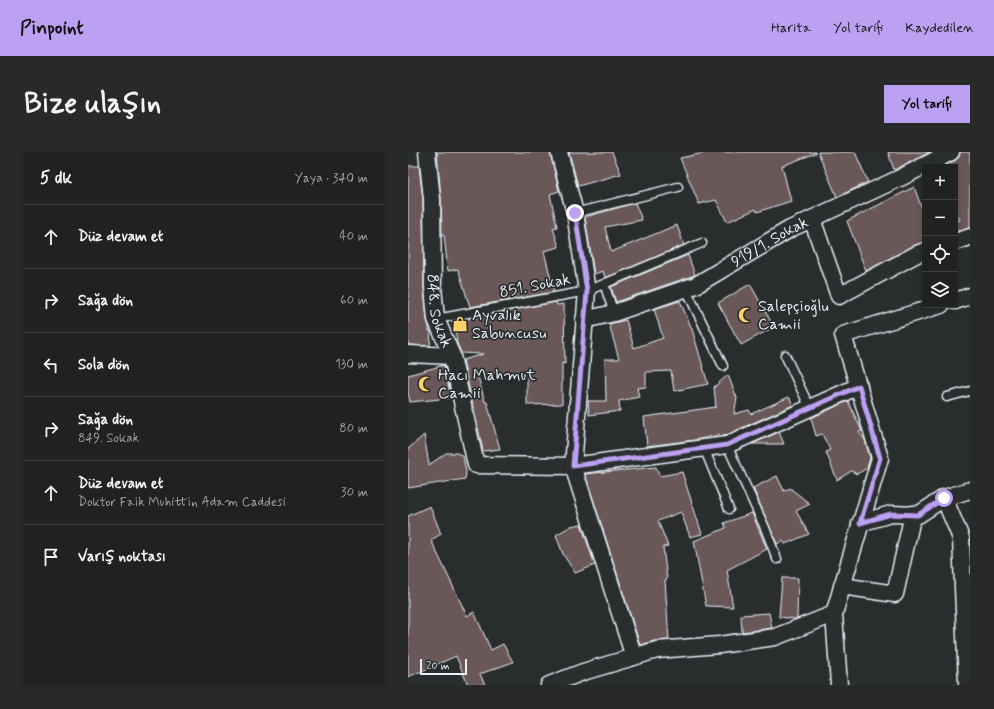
<!DOCTYPE html>
<html lang="tr">
<head>
<meta charset="utf-8">
<style>
  body { margin:0; font-family:Mynerve,sans-serif; background:#282a2a; color:#f1f3f6 }
  .controls { position:absolute; right:12px; top:12px; display:grid; overflow:hidden; border-radius:0px; box-shadow:0 2px 6px #0003 }
  .controls button { width:36px; height:36px; display:grid; place-items:center; padding:0; border:0; border-bottom:1px solid #3d3f40; background:#202222; color:#f1f3f6; font:20px sans-serif }
  .scale { position:absolute; left:12px; bottom:10px; width:47px; box-sizing:border-box; padding-left:4px; border:2px solid #e8f1f8; border-top:0; font-size:11px; line-height:14px; white-space:nowrap; color:#e8f1f8; -webkit-text-stroke:3px #2a2d2e; paint-order:stroke }
  .stop { position:absolute; width:12px; height:12px; margin:-9px; border:3px solid #bca0f2; border-radius:50%; background:#fff }
  .stop.end { background:#bca0f2; border-color:#fff; box-shadow:0 1px 4px #0008 }
  .list { margin:0; padding:0; list-style:none }
  h2 { display:flex; justify-content:space-between; align-items:center; height:52px; margin:0; padding:0 16px; font-size:17px }
  h2 small { font-size:13px; font-weight:400; color:#a2a4a5 }
  .list li { display:grid; grid-template-columns:26px 1fr auto; gap:12px; align-items:center; box-sizing:border-box; height:64px; padding:0 16px; border-top:1px solid #3d3f40 }
  .list b { display:block; font-size:15px; white-space:nowrap }
  .list p { margin:0; font-size:13px; white-space:nowrap; color:#a2a4a5 }
  .list em { font-size:13px; font-style:normal; color:#a2a4a5 }
  .icon { flex:none; width:22px; height:22px; fill:none; stroke:currentColor; stroke-width:2; stroke-linecap:round; stroke-linejoin:round }
  .map { position:relative; flex:none; width:562px; height:533px; overflow:hidden; border-radius:0px }
  header { display:flex; align-items:center; gap:24px; box-sizing:border-box; height:56px; padding:0 20px; background:#bca0f2; color:#111 }
  header strong { font-size:19px }
  nav { display:flex; gap:22px; margin-inline-start:auto; font-size:14px }
  .intro { display:flex; align-items:center; justify-content:space-between; box-sizing:border-box; height:96px; padding:0 24px }
  h1 { margin:0; font-size:28px }
  .button { padding:10px 18px; border-radius:0px; background:#bca0f2; color:#111; font-size:14px; font-weight:700 }
  main { display:flex; gap:24px; padding:0 24px }
  aside { flex:1; background:#202222; border-radius:0px; box-shadow:0 2px 6px #0003 }
  .map>svg:first-child { display:block }
  .building { fill:#6b5858; stroke:#e8f1f8 }
  .lines { fill:none; stroke-linecap:round; stroke-linejoin:round }
  .lane-casing { stroke:#e8f1f8; stroke-width:11 }
  .street-casing { stroke:#e8f1f8; stroke-width:19 }
  .lane { stroke:#2a2d2e; stroke-width:8 }
  .street { stroke:#2a2d2e; stroke-width:16 }
  .route { stroke:#bca0f2; stroke-width:5 }
  .labels { text-anchor:middle; dominant-baseline:central; stroke-width:3.5; stroke-linejoin:round; paint-order:stroke }
  .street-label { font-size:16px; fill:#e8f1f8; stroke:#2a2d2e }
  .poi-label { font-size:16px; fill:#e8f1f8; stroke:#2a2d2e; text-anchor:start }
</style>
</head>
<body>
<header>
<strong>Pinpoint</strong>
<nav><a>Harita</a><a>Yol tarifi</a><a>Kaydedilen</a></nav>
</header>
<div class="intro"><h1>Bize ulaşın</h1><a class="button">Yol tarifi</a></div>
<main>
<aside>
<h2>5 dk<small>Yaya · 340 m</small></h2>
<ul class="list">
<li><svg class="icon" aria-label="ahead" viewBox="0 0 24 24"><path d="M12 20V5M6 11l6-6 6 6"/></svg><div><b>Düz devam et</b></div><em>40 m</em></li>
<li><svg class="icon" aria-label="right" viewBox="0 0 24 24"><path d="M7 20v-9h11M14 6l5 5-5 5"/></svg><div><b>Sağa dön</b></div><em>60 m</em></li>
<li><svg class="icon" aria-label="left" viewBox="0 0 24 24"><path d="M17 20v-9H6M10 6l-5 5 5 5"/></svg><div><b>Sola dön</b></div><em>130 m</em></li>
<li><svg class="icon" aria-label="right" viewBox="0 0 24 24"><path d="M7 20v-9h11M14 6l5 5-5 5"/></svg><div><b>Sağa dön</b><p>849. Sokak</p></div><em>80 m</em></li>
<li><svg class="icon" aria-label="ahead" viewBox="0 0 24 24"><path d="M12 20V5M6 11l6-6 6 6"/></svg><div><b>Düz devam et</b><p>Doktor Faik Muhittin Adam Caddesi</p></div><em>30 m</em></li>
<li><svg class="icon" aria-label="arrive" viewBox="0 0 24 24"><path d="M6 21V4h12l-3 4 3 4H6"/></svg><div><b>Varış noktası</b></div></li>
</ul>
</aside>
<div class="map">
<svg width="562" height="533" viewBox="0 0 562 533">
  <rect width="100%" height="100%" fill="#2a2d2e"/>
  <filter id="ink" filterUnits="userSpaceOnUse"><feTurbulence type="fractalNoise" baseFrequency=".025" numOctaves="2"/><feDisplacementMap in="SourceGraphic" scale="8" xChannelSelector="R" yChannelSelector="G"/><feConvolveMatrix kernelMatrix="1 2 1 2 8 2 1 2 1" color-interpolation-filters="sRGB"/></filter>
  <g filter="url(#ink)">
    <path class="building" d="M29,0H142L151,39L142,42L149,75L145,76L151,95L136,99L146,140L62,155L50,117L40,119L36,83H34L33,46Z
      M161,0H204L213,22L170,34Z
      M301,0H408V1L374,14L383,49L349,60L348,57L319,70L308,48L291,52L272,6Z
      M410,0H447L460,30L429,45Z
      M480,0H522L486,18Z
      M552,0H562V76L547,80V69L552,68L547,57V15H534L548,8L551,5Z
      M0,14H11L15,48L16,136L19,168L21,175V179H23L22,194L0,193Z
      M506,35L517,65V90L505,94L458,119L439,69Z
      M227,51L234,68L197,75L203,100L269,73L276,93L197,126L195,119L186,122L177,65Z
      M280,103L287,123L208,150L203,135Z
      M342,132L366,175L333,193L310,151Z
      M272,149L284,177L300,232L266,239L263,219L238,220V235L229,236L231,245L211,249L212,259L181,263L180,249H198L197,207H211L201,172L218,168L226,196L255,186L246,157Z
      M148,150L149,153L156,152L157,212L154,211V252L119,253V221H69L77,250H79L92,297L75,299L55,208L75,202L53,201L49,191L46,169Z
      M36,213L43,246L2,250L0,240V223Z
      M320,223L329,246L326,262L341,258L343,262L381,245L385,253L316,284L314,282L287,288L239,294L236,265L308,255L306,235Z
      M440,249L453,277L454,279L451,280L457,288L462,306L459,316L449,322L443,319L429,328L418,300L422,298L414,282L408,284L403,266Z
      M371,280L376,292H344Z
      M16,283L21,313L38,301H49L55,304L58,320L57,327L0,336V297Z
      M248,315L252,324L274,320L294,382L282,385L273,360L250,369L260,394L255,395L259,427L257,428L261,488L246,489L232,493L177,322Z
      M369,324L376,339L382,336L402,352L388,359L401,382L377,392L375,389L369,392L345,336Z
      M22,354L33,382L23,388L59,464L66,460L83,498L95,492L105,510L72,522L77,533H60L48,504L0,525V364Z
      M344,361L359,397L319,418L325,455L298,454L286,389L318,376L316,371Z
      M173,372L187,413L167,421L155,402L148,383L163,374Z
      M374,426H390L389,466L387,467L371,465Z
      M361,461L364,476L334,480L333,463Z"/>
    <g class="lines">
      <defs>
        <path id="lane" d="M167,61L270,35
          M196,132L206,161
          M278,137L315,214
          M28,167L179,139L294,91
          M377,203L402,256
          M539,245L562,239
          M319,293L357,376L369,407
          M296,296L321,357"/>
        <g id="street">
          <path id="s1" d="M19,0L24,47L25,135L28,167L44,204L68,313L165,314L319,293L451,234"/>
          <path d="M151,0L167,61L179,139L165,314L226,505"/>
          <path d="M404,67L431,144L509,102L517,99"/>
          <path d="M547,90L562,85"/>
          <path d="M547,149L562,144"/>
          <path id="s2" d="M176,168L206,161L288,133L382,77L492,26L543,0"/>
          <path d="M0,202L44,204"/>
          <path d="M536,346L553,386L559,533"/>
          <path d="M452,371L483,362L510,363L536,346L562,338"/>
          <path d="M434,434L487,442L505,362"/>
          <path d="M141,533L175,520L249,498L311,493L367,485L426,462"/>
          <path d="M431,533L426,462L472,306L435,183L533,153"/>
        </g>
      </defs>
      <use href="#lane" class="lane-casing"/>
      <use href="#street" class="street-casing"/>
      <use href="#lane" class="lane"/>
      <use href="#street" class="street"/>
    </g>
  </g>
  <g class="lines" filter="url(#ink)">
    <path class="route" d="M167,61L179,139L165,314L319,293L451,234L472,306L452,371L483,362L510,363L536,346"/>
  </g>
  <defs>
    <symbol id="mosque-bare" viewBox="-9 -9 18 18"><path d="M3.5-4.9A6 6 0 1 0 3.5 4.9A5 5 0 1 1 3.5-4.9Z" fill="#ffd166" stroke="#2a2d2e" stroke-width="2.5" paint-order="stroke"/></symbol>
    <symbol id="shop-bare" viewBox="-9 -9 18 18"><path d="M-5-2.5h2.3a2.7 3.5 0 0 1 5.4 0H5L5.5 6h-11ZM-1.5-2.5h3a1.5 2.3 0 0 0-3 0Z" fill="#ffd166" stroke="#2a2d2e" stroke-width="2.5" paint-order="stroke"/></symbol>
  </defs>
  <g fill-rule="evenodd">
    <use href="#mosque-bare" x="327" y="152" width="22" height="22"/>
    <use href="#shop-bare" x="41" y="161" width="22" height="22"/>
    <use href="#mosque-bare" x="7" y="221" width="22" height="22"/>
  </g>
  <g class="labels">
    <g class="street-label">
      <text stroke="none"><textPath href="#s2" startOffset="203">919/1. Sokak</textPath></text>
      <text transform="translate(127 134) rotate(-11)">851. Sokak</text>
      <text stroke="none"><textPath href="#s1" startOffset="160">848. Sokak</textPath></text>
    </g>
    <g class="poi-label">
      <text x="350" y="154">Salepçioğlu<tspan x="350" dy="18">Camii</tspan></text>
      <text x="64" y="163">Ayvalık<tspan x="64" dy="18">Sabuncusu</tspan></text>
      <text x="30" y="223">Hacı Mahmut<tspan x="30" dy="18">Camii</tspan></text>
    </g>
  </g>
</svg>
<div class="controls">
<button>+</button>
<button>−</button>
<button><svg class="icon" aria-label="locate" viewBox="0 0 24 24"><circle cx="12" cy="12" r="6"/><path d="M12 2v4M12 18v4M2 12h4M18 12h4"/></svg></button>
<button><svg class="icon" aria-label="layers" viewBox="0 0 24 24"><path d="M12 4l9 5-9 5-9-5zM3 14l9 5 9-5"/></svg></button>
</div>
<div class="scale">20 m</div>
<div class="stop" style="left:536px;top:346px"></div>
<div class="stop end" style="left:167px;top:61px"></div>
</div>
</main>
</body>
</html>
